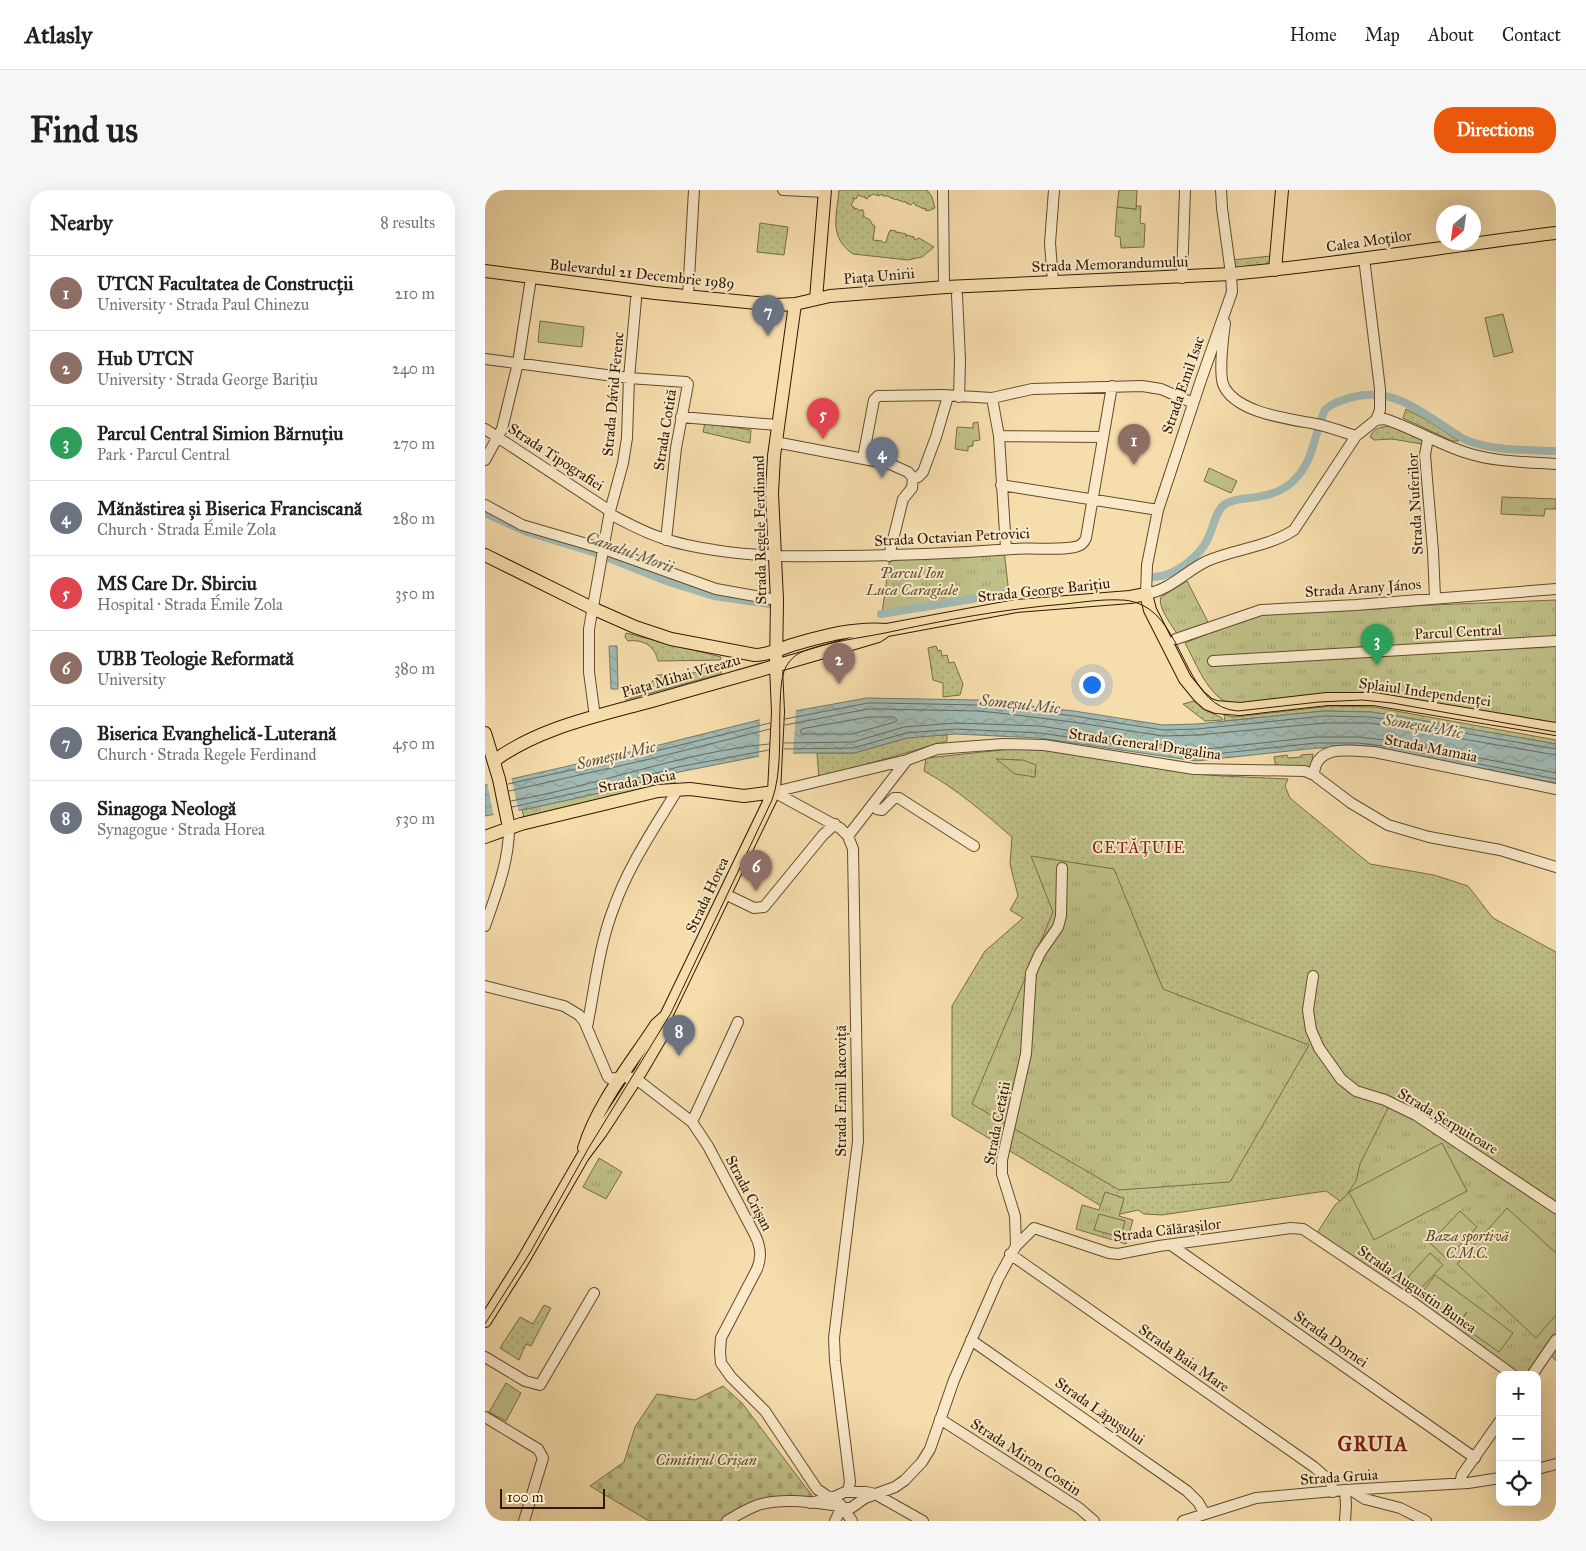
<!DOCTYPE html>
<html lang="en">
<head>
<meta charset="utf-8">
<style>
  body { margin:0; font-family:"IM FELL Great Primer",serif; background:#f6f6f6; color:#202124 }
  .controls { position:absolute; right:15px; bottom:15px; display:grid; overflow:hidden; border-radius:10px; box-shadow:0 5px 20px #0002 }
  .controls button { width:45px; height:45px; display:grid; place-items:center; padding:0; border:0; border-bottom:1px solid #e0e0e0; background:#fff; color:#202124; font:25px sans-serif }
  .compass { position:absolute; left:951px; top:15px; width:45px; height:45px; border-radius:50%; background:#fff; box-shadow:0 5px 20px #0002; rotate:209deg }
  .scale { position:absolute; left:15px; bottom:12px; width:105px; box-sizing:border-box; padding-left:5px; border:2px solid #301903; border-top:0; font-size:14px; line-height:18px; white-space:nowrap; color:#301903; -webkit-text-stroke:4px #f9e9c9; paint-order:stroke }
  .you { position:absolute; left:606px; top:494px; width:18px; height:18px; margin:-12px; border:4px solid #fff; border-radius:50%; background:#1a73e8; box-shadow:0 0 0 8px #1a73e833 }
  .badge { display:grid; place-items:center; width:32px; height:32px; border-radius:50%; background:#ea580c; color:#fff; font-size:16px; font-weight:700 }
  .pin { position:absolute; translate:-50% -41px; filter:drop-shadow(0 1px 2px #0008) }
  .pin::after { content:''; position:absolute; top:26px; width:18px; height:15px; background:inherit; clip-path:polygon(0 0,100% 0,50% 100%) }
  .list { margin:0; padding:0; list-style:none }
  h2 { display:flex; justify-content:space-between; align-items:center; height:65px; margin:0; padding:0 20px; font-size:21px }
  h2 small { font-size:16px; font-weight:400; color:#757577 }
  .list li { display:grid; grid-template-columns:32px 1fr auto; gap:15px; align-items:center; box-sizing:border-box; height:75px; padding:0 20px; border-top:1px solid #e0e0e0 }
  .list b { display:block; font-size:19px; white-space:nowrap }
  .list p { margin:0; font-size:16px; white-space:nowrap; color:#757577 }
  .list em { font-size:16px; font-style:normal; color:#757577 }
  .icon { flex:none; width:28px; height:28px; fill:none; stroke:currentColor; stroke-width:2; stroke-linecap:round; stroke-linejoin:round }
  .map { position:relative; flex:none; width:1071px; height:1331px; overflow:hidden; border-radius:20px }
  header { display:flex; align-items:center; gap:30px; box-sizing:border-box; height:70px; padding:0 25px; background:#fff; border-bottom:1px solid #e0e0e0 }
  header strong { font-size:24px }
  nav { display:flex; gap:28px; margin-inline-start:auto; font-size:18px }
  .intro { display:flex; align-items:center; justify-content:space-between; box-sizing:border-box; height:120px; padding:0 30px }
  h1 { margin:0; font-size:35px }
  .button { padding:12px 22px; border-radius:20px; background:#ea580c; color:#fff; font-size:18px; font-weight:700 }
  main { display:flex; gap:30px; padding:0 30px }
  aside { flex:1; background:#fff; border-radius:20px; box-shadow:0 5px 20px #0002 }
  .map>svg:first-child { display:block }
  .grass { fill:url(#grass-dots); stroke:#786c45 }
  .cemetery { fill:url(#cemetery-stones); stroke:#786c45 }
  .park { fill:url(#park-tufts); stroke:#786c45 }
  .pitch { fill:#bfc087; stroke:#786c45 }
  .water { fill:url(#water-waves); stroke:#747a6d }
  .pier { fill:#f6ddac }
  .lines { fill:none; stroke-linecap:round; stroke-linejoin:round }
  .shore { stroke:#686a5c; stroke-width:1 }
  .canal { stroke:#a1bab4; stroke-width:8 }
  .minor-casing { stroke:#624a2d; stroke-width:12 }
  .major-casing { stroke:#301903; stroke-width:14 }
  .minor { stroke:#f9e9c9; stroke-width:10 }
  .major { stroke:#f6ddac; stroke-width:12 }
  .tram { stroke:#301903; stroke-width:1 }
  .labels { text-anchor:middle; dominant-baseline:central; stroke-width:4; stroke-linejoin:round; paint-order:stroke }
  .street-label { font-size:15px; fill:#301903; stroke:#f9e9c9 }
  .park-label { font-size:15px; font-style:italic; fill:#5b4b2b; stroke:#f9e9c9 }
  .water-label { font-size:16px; font-style:italic; fill:#585141; stroke:#f9e9c9 }
  .neighbourhood-label { font-size:16px; letter-spacing:1px; fill:#7a1f14; stroke:#f9e9c9 }
  .district-label { font-size:20px; font-weight:bold; letter-spacing:1px; fill:#7a1f14; stroke:#f9e9c9 }
</style>
</head>
<body>
<header>
<strong>Atlasly</strong>
<nav><a>Home</a><a>Map</a><a>About</a><a>Contact</a></nav>
</header>
<div class="intro"><h1>Find us</h1><a class="button">Directions</a></div>
<main>
<aside>
<h2>Nearby<small>8 results</small></h2>
<ul class="list">
<li><span class="badge" style="background:#8d6e63">1</span><div><b>UTCN Facultatea de Construcții</b><p>University · Strada Paul Chinezu</p></div><em>210 m</em></li>
<li><span class="badge" style="background:#8d6e63">2</span><div><b>Hub UTCN</b><p>University · Strada George Barițiu</p></div><em>240 m</em></li>
<li><span class="badge" style="background:#2e9e5b">3</span><div><b>Parcul Central Simion Bărnuțiu</b><p>Park · Parcul Central</p></div><em>270 m</em></li>
<li><span class="badge" style="background:#6b7280">4</span><div><b>Mănăstirea și Biserica Franciscană</b><p>Church · Strada Émile Zola</p></div><em>280 m</em></li>
<li><span class="badge" style="background:#e0444e">5</span><div><b>MS Care Dr. Sbirciu</b><p>Hospital · Strada Émile Zola</p></div><em>350 m</em></li>
<li><span class="badge" style="background:#8d6e63">6</span><div><b>UBB Teologie Reformată</b><p>University</p></div><em>380 m</em></li>
<li><span class="badge" style="background:#6b7280">7</span><div><b>Biserica Evanghelică-Luterană</b><p>Church · Strada Regele Ferdinand</p></div><em>450 m</em></li>
<li><span class="badge" style="background:#6b7280">8</span><div><b>Sinagoga Neologă</b><p>Synagogue · Strada Horea</p></div><em>530 m</em></li>
</ul>
</aside>
<div class="map">
<svg width="1071" height="1331" viewBox="0 0 1071 1331">
  <defs>
    <pattern id="grass-dots" width="8" height="8" patternUnits="userSpaceOnUse" patternTransform="scale(1.25)"><rect width="8" height="8" fill="#bfc087"/><path d="M2 2h.1M6 6h.1" fill="none" stroke="#a4a473" stroke-width="1.8" stroke-linecap="round"/></pattern>
    <pattern id="cemetery-stones" width="16" height="16" patternUnits="userSpaceOnUse" patternTransform="scale(1.25)"><rect width="16" height="16" fill="#bfc087"/><path d="M2 7V4a2 2 0 0 1 4 0v3zM10 15v-3a2 2 0 0 1 4 0v3z" fill="#a4a473"/></pattern>
    <pattern id="park-tufts" width="24" height="20" patternUnits="userSpaceOnUse" patternTransform="scale(1.25)"><rect width="24" height="20" fill="#bfc087"/><path d="M3 7l-1-3M5 7V3M7 7l1-3M15 17l-1-3M17 17v-4M19 17l1-3" fill="none" stroke="#a4a473"/></pattern>
    <pattern id="water-waves" width="16" height="10" patternUnits="userSpaceOnUse" patternTransform="scale(1.25)"><rect width="16" height="10" fill="#a1bab4"/><path d="M0 5q4-4 8 0t8 0" fill="none" stroke="#8b9f99"/></pattern>
  </defs>
  <rect width="100%" height="100%" fill="#f6ddac"/>
  <filter id="stains"><feTurbulence type="fractalNoise" baseFrequency=".004" numOctaves="4"/><feColorMatrix values="0 0 0 0 .2 0 0 0 0 .09 0 0 0 0 .02 0 0 0 .5 -.17"/></filter>
  <radialGradient id="worn" r=".72"><stop offset=".6" stop-color="#630" stop-opacity="0"/><stop offset="1" stop-color="#630" stop-opacity=".3"/></radialGradient>
  <path class="grass" d="M354,0H442L447,7L450,18L443,21L440,20L441,18L439,19L430,15L429,12L426,15L421,13L420,11L419,12L413,10V9L411,10L404,7V6H398L397,4L394,6L393,4L392,6L389,4L385,6L384,5V7L382,9L380,8V6L378,7L373,5L371,9L368,8L369,10L366,15L370,18L369,20L371,18L375,21V20H378L379,24L378,26L385,30L387,34L390,36L388,50L397,51L399,53L401,52L404,42L406,41L405,40L411,41V43L412,42L421,44V47L422,45L429,47L430,50L434,48L449,57L437,67L423,70L368,64C343,47 352,25 354,0Z
    M275,33L303,37L299,65L272,62Z
    M786,66V74L749,78L747,70Z
    M921,219L942,230L974,251H967L918,228Z
    M220,233L266,240L265,253L218,242Z
    M906,236L939,251L937,254L907,249L889,250L885,247C889,237 897,237 906,236Z
    M141,443L236,467V469L235,470L173,471C170,456 158,449 143,451L140,447Z
    M451,456L453,461L456,460L457,466L462,465L464,473L469,472L478,494L475,505L458,507V493L448,490L443,458Z
    M236,481V484L140,510L142,499C156,501 165,496 172,485Z
    M709,511L718,519L737,528L738,530L720,531L698,514Z
    M846,516L889,517L1071,550V554L886,522L839,521L740,531L739,525L749,527Z
    M444,545H462V551L334,588L332,563H369L422,548Z
    M549,558L711,584L737,586L803,589L800,596L805,608L885,674L949,685L983,696L1008,728L1071,762V1171L1067,1166L841,1001L677,1025L659,1024L653,1020L631,1025L467,926V816L500,761L538,728L525,720L533,706L525,674L527,647C499,623 472,599 439,581L441,568L526,559Z
    M828,564L826,578L791,577L789,567L802,565L803,568L816,567V565Z
    M59,1115L66,1118L46,1156L41,1154L34,1170L15,1158L35,1127L48,1134Z"/>
  <path class="cemetery" d="M238,1196L257,1213L328,1307L271,1312L236,1331H164L105,1296L139,1272L150,1237L172,1204L210,1210Z"/>
  <path class="park" d="M651,16H656L655,33L660,34L659,57L636,58L635,47L630,46L632,17L650,19Z
    M493,232L495,250L488,251V256L483,257V261L470,259L472,237L488,238V233Z
    M1017,307L1071,309V319H1060L1059,326L1016,324Z
    M519,360L524,404L397,423L405,367Z
    M702,391L725,436L694,447C688,437 672,417 676,407Z
    M1071,410V536L917,508L755,514C748,513 742,513 736,509C719,496 710,471 700,453L776,422Z
    M511,569L538,570L551,575L550,587L530,584Z
    M189,584L190,593L39,627L37,620L132,599Z
    M546,666L629,679L678,799L824,855L745,992L634,1000L487,914L568,722Z
    M906,912L1071,1018V1150L1047,1185H1027L830,1046L850,1015L861,1006L871,991L875,974Z
    M114,968L137,982L121,1009L98,997Z
    M620,1002L639,1008L634,1026L648,1030L641,1054L591,1039L597,1015L614,1020Z"/>
  <path class="pitch" d="M634,0H652L651,19L632,17Z
    M1018,124L1028,162L1009,167L1000,128Z
    M55,131L99,137L97,157L53,152Z
    M724,278L752,291L746,303L719,291Z
    M957,953L982,1001L889,1050L864,1002Z
    M1022,1018L1071,1063V1125L1051,1148L972,1074Z
    M975,1021L992,1037L962,1069L945,1053Z
    M614,1024L640,1031L636,1047L609,1040Z
    M945,1063L958,1075L935,1099L923,1087Z
    M950,1085L1028,1143L1014,1162L974,1134L982,1122L974,1133L936,1104Z
    M21,1193L36,1203L21,1231L4,1222Z"/>
  <path class="water" d="M124,456H132L133,499H126Z
    M382,508L493,510L589,521L678,535L712,534L839,521L886,522L907,525L1071,554V595L873,558H832L711,571L554,548L471,544L422,548L369,563H311L275,566L194,582L132,599L47,618L0,626V595L162,558L310,521Z"/>
  <path class="pier" d="M311,519L308,566L274,569L275,527Z
    M26,586L34,623L9,627L2,592Z"/>
  <g class="lines">
    <path class="shore" d="M384,527H409L412,530L410,532L367,544H317L315,542L317,539Z
      M300,529L383,513H396L493,515L515,517L589,526L678,540L712,539L839,526L886,527L1071,559
      M300,535L383,519H396L493,521L514,523L588,532L678,546L713,545L840,533H885L1071,565
      M299,553L368,552L419,537L471,533L555,536L712,560L831,547H873L908,551L1071,583
      M299,559L368,558L421,543L471,539L555,543L711,566L831,553H873L907,557L1071,589
      M23,594L163,563L285,533
      M24,601L165,569L285,539
      M26,611C112,596 197,562 284,554
      M27,617L131,594L193,577L284,560"/>
    <path class="canal" d="M0,323L42,342L111,363L184,392L229,406L284,414
      M668,387C689,387 717,365 724,346C729,336 730,322 739,315C748,308 761,309 772,307C787,305 802,299 812,287C829,269 830,241 840,220C846,213 856,211 864,208C901,197 927,215 957,235C965,240 974,247 983,251C1011,261 1042,260 1071,261
      M396,424L524,403"/>
    <defs>
      <path id="minor" d="M298,0L340,2
        M458,0L459,97
        M736,0L737,18L746,84L747,102L716,190L673,320L662,375L661,404C685,400 701,381 722,371C750,359 783,357 809,340L871,246L891,230L900,229C927,238 952,253 979,262C1008,272 1040,272 1071,274
        M879,68L895,199V220L891,230
        M697,88L700,0
        M568,92L565,53L569,0
        M472,105L475,170L474,207
        M203,106L209,0
        M740,133C738,147 734,182 738,194C749,223 805,229 831,234C845,237 858,242 871,246
        M0,169L144,188L201,192L203,194L191,258L181,350
        M507,208L514,246L521,359
        M196,227L292,235
        M0,239L125,321
        M514,246L618,247
        M943,248L940,265L948,361L950,408
        M290,252L405,274L423,282L428,288
        M378,268L389,210L393,206L458,205L507,208L547,199L657,196L676,199L708,213
        M0,270L17,239L33,173L46,88
        M516,295L673,320
        M0,315L37,335L119,359L231,399L292,410
        M125,324C142,333 158,342 177,348C205,358 261,366 291,365
        M291,366C370,367 449,365 528,359C549,357 570,361 590,357C596,356 599,353 601,348L627,196
        M404,366L418,309L427,298L428,288L433,287L438,282L451,247L463,206
        M691,449L776,420L871,415L1071,399
        M728,471L1071,451
        M110,527L104,482V439L125,321L138,273L142,248L144,188L151,109
        M829,585C830,553 866,561 889,562L1071,599
        M289,602L422,570L452,559L518,554L559,555L709,579L820,581L829,585L866,613L903,635L944,647L1015,660L1071,677
        M289,602L355,638L363,646L368,659L373,951L349,1148L350,1171L365,1292L363,1302
        M388,615L392,619L397,620L409,608H414L489,656
        M363,646L422,570
        M240,704L269,718L279,717L338,645L350,634
        M0,736C11,704 24,672 24,638
        M828,786L823,820L826,840L834,858L856,889L871,901L900,910L931,925L1071,1018
        M0,796L79,816L94,825L99,831L123,887L126,889L137,887L150,888L207,932L223,956L270,1045C276,1057 277,1067 272,1079L236,1148L235,1162L236,1173L246,1187L280,1221L332,1299L342,1306L347,1308
        M102,837C110,797 114,755 129,717C144,675 170,637 193,599
        M207,932L253,832
        M686,1055L990,1268
        M531,1056L530,1026L517,984V970L541,864L546,783L555,763L573,737L576,726L577,678
        M525,1064L829,1277L846,1292L848,1302
        M486,1150L702,1301L713,1312L720,1324
        M0,1167L40,1191L55,1195L109,1103
        M1047,1185L1071,1150
        M0,1227L53,1259L58,1268L39,1331
        M455,1229L594,1318L609,1331
        M1052,1279L1071,1274
        M975,1293L977,1285L1015,1231
        M860,1300L861,1315L860,1331
        M866,1300L880,1309L915,1318L941,1331
        M325,1313L347,1308L360,1302H381L390,1304L438,1331
        M355,1314L367,1331
        M359,1318H366L380,1308L410,1297L420,1290L437,1272L445,1259L469,1190L513,1089L531,1056L549,1038L624,1063L633,1064L674,1056L806,1038L818,1039L930,1114L1028,1185
        M242,1331C252,1325 262,1319 273,1315C299,1307 330,1313 356,1316
        M350,1331L357,1317
        M698,1331L771,1308L860,1300L983,1293L1015,1288"/>
      <path id="major" d="M790,80L797,0
        M0,81L170,103L291,115L310,114L345,106L461,97L746,84C855,74 963,56 1071,43
        M331,109L340,0
        M0,365L107,418L150,437L186,449L270,465C283,465 295,459 307,455C338,446 370,437 402,440L531,416L645,407L661,404L665,420L700,489L714,506L723,514L731,517L755,519L842,509H889L1071,539
        M0,543L14,589L24,638
        M9,571C56,536 118,525 174,509C247,488 320,468 393,446L399,442
        M0,647L36,634L173,601L205,599L259,606L289,602
        M99,958C113,913 145,875 171,835L181,826
        M0,1131L37,1072L98,966L116,942L156,881L180,840L181,826L289,602L293,522L291,477L292,410L287,303L289,266L310,114"/>
    </defs>
    <use href="#minor" class="minor-casing"/>
    <use href="#major" class="major-casing"/>
    <use href="#minor" class="minor"/>
    <use href="#major" class="major"/>
    <path class="tram" d="M0,1134L45,1063L103,959L186,823L287,610C297,583 294,545 295,516C296,501 295,484 304,472C308,467 313,463 319,461C342,452 375,448 400,443C460,430 519,419 580,414C598,412 618,409 636,410C647,410 656,414 664,419C700,444 704,518 753,521L834,512L877,510L907,513L1071,542"/>
  </g>
  <g class="labels">
    <g class="street-label">
      <text transform="translate(884 51) rotate(-8)">Calea Moților</text>
      <text transform="translate(625 74) rotate(-2)">Strada Memorandumului</text>
      <text transform="translate(157 84) rotate(6)">Bulevardul 21 Decembrie 1989</text>
      <text transform="translate(394 86) rotate(-5)">Piața Unirii</text>
      <text transform="translate(698 195) rotate(-71)">Strada Emil Isac</text>
      <text transform="translate(128 204) rotate(-85)">Strada Dávid Ferenc</text>
      <text transform="translate(180 240) rotate(-81)">Strada Cotită</text>
      <text transform="translate(71 267) rotate(33)">Strada Tipografiei</text>
      <text transform="translate(930 314) rotate(-93)">Strada Nuferilor</text>
      <text transform="translate(275 340) rotate(-91)">Strada Regele Ferdinand</text>
      <text transform="translate(467 347) rotate(-3)">Strada Octavian Petrovici</text>
      <text transform="translate(878 398) rotate(-4)">Strada Arany János</text>
      <text transform="translate(559 400) rotate(-6)">Strada George Barițiu</text>
      <text transform="translate(973 442) rotate(-3)">Parcul Central</text>
      <text transform="translate(196 486) rotate(-16)">Piața Mihai Viteazu</text>
      <text transform="translate(940 502) rotate(8)">Splaiul Independenței</text>
      <text transform="translate(660 554) rotate(8)">Strada General Dragalina</text>
      <text transform="translate(946 558) rotate(11)">Strada Mamaia</text>
      <text transform="translate(152 591) rotate(-10)">Strada Dacia</text>
      <text transform="translate(222 705) rotate(-65)">Strada Horea</text>
      <text transform="translate(356 901) rotate(-90)">Strada Emil Racoviță</text>
      <text transform="translate(963 931) rotate(31)">Strada Șerpuitoare</text>
      <text transform="translate(512 933) rotate(-79)">Strada Cetății</text>
      <text transform="translate(264 1003) rotate(62)">Strada Crișan</text>
      <text transform="translate(682 1040) rotate(-7)">Strada Călărașilor</text>
      <text transform="translate(932 1099) rotate(35)">Strada Augustin Bunea</text>
      <text transform="translate(846 1149) rotate(35)">Strada Dornei</text>
      <text transform="translate(699 1168) rotate(35)">Strada Baia Mare</text>
      <text transform="translate(615 1221) rotate(35)">Strada Lăpușului</text>
      <text transform="translate(541 1267) rotate(33)">Strada Miron Costin</text>
      <text transform="translate(854 1287) rotate(-4)">Strada Gruia</text>
    </g>
    <g class="park-label">
      <text x="427" y="383">Parcul Ion<tspan x="427" dy="17">Luca Caragiale</tspan></text>
      <text x="982" y="1046">Baza sportivă<tspan x="982" dy="17">C.M.C.</tspan></text>
      <text x="221" y="1270">Cimitirul Crișan</text>
    </g>
    <g class="water-label">
      <text transform="translate(145 362) rotate(20)">Canalul Morii</text>
      <text transform="translate(535 514) rotate(6)">Someșul Mic</text>
      <text transform="translate(938 536) rotate(10)">Someșul Mic</text>
      <text transform="translate(131 565) rotate(-13)">Someșul Mic</text>
    </g>
    <g class="neighbourhood-label">
      <text x="654" y="657">CETĂȚUIE</text>
    </g>
    <g class="district-label">
      <text x="888" y="1254">GRUIA</text>
    </g>
  </g>
  <rect width="100%" height="100%" filter="url(#stains)"/>
  <rect width="100%" height="100%" fill="url(#worn)"/>
</svg>
<div class="controls">
<button>+</button>
<button>−</button>
<button><svg class="icon" aria-label="locate" viewBox="0 0 24 24"><circle cx="12" cy="12" r="6"/><path d="M12 2v4M12 18v4M2 12h4M18 12h4"/></svg></button>
</div>
<svg class="compass" viewBox="-18 -18 36 36"><path d="M0-13l5 13h-10z" fill="#e53935"/><path d="M0 13l5-13h-10z" fill="#757577"/></svg>
<div class="scale">100 m</div>
<div class="you"></div>
<div class="pin badge" style="left:649px;top:275px;background:#8d6e63">1</div>
<div class="pin badge" style="left:354px;top:494px;background:#8d6e63">2</div>
<div class="pin badge" style="left:892px;top:475px;background:#2e9e5b">3</div>
<div class="pin badge" style="left:397px;top:288px;background:#6b7280">4</div>
<div class="pin badge" style="left:338px;top:249px;background:#e0444e">5</div>
<div class="pin badge" style="left:271px;top:701px;background:#8d6e63">6</div>
<div class="pin badge" style="left:283px;top:146px;background:#6b7280">7</div>
<div class="pin badge" style="left:194px;top:866px;background:#6b7280">8</div>
</div>
</main>
</body>
</html>
